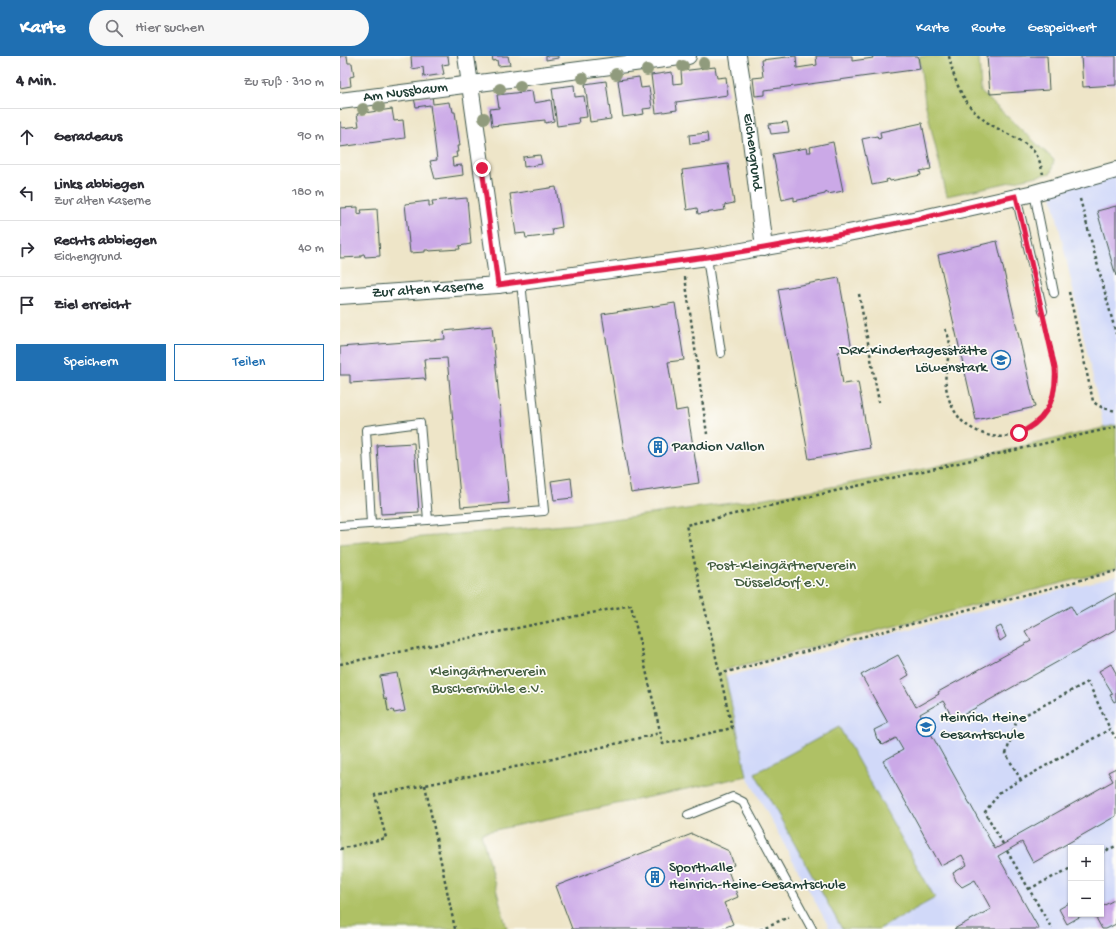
<!DOCTYPE html>
<html lang="de">
<head>
<meta charset="utf-8">
<style>
  body { margin:0; font-family:"Gochi Hand",sans-serif; background:#f7f7f7; color:#2b2b33 }
  .controls { position:absolute; right:12px; bottom:12px; display:grid; overflow:hidden; border-radius:0px; box-shadow:0 1px 3px #0004 }
  .controls button { width:36px; height:36px; display:grid; place-items:center; padding:0; border:0; border-bottom:1px solid #e1e1e2; background:#fff; color:#2b2b33; font:20px sans-serif }
  .stop { position:absolute; width:12px; height:12px; margin:-9px; border:3px solid #e11d48; border-radius:50%; background:#fff }
  .stop.end { background:#e11d48; border-color:#fff; box-shadow:0 1px 4px #0008 }
  .list { margin:0; padding:0; list-style:none }
  h2 { display:flex; justify-content:space-between; align-items:center; height:52px; margin:0; padding:0 16px; font-size:17px }
  h2 small { font-size:13px; font-weight:400; color:#7c7c81 }
  .list li { display:grid; grid-template-columns:26px 1fr auto; gap:12px; align-items:center; box-sizing:border-box; height:56px; padding:0 16px; border-top:1px solid #e1e1e2 }
  .list b { display:block; font-size:15px; white-space:nowrap }
  .list p { margin:0; font-size:13px; white-space:nowrap; color:#7c7c81 }
  .list em { font-size:13px; font-style:normal; color:#7c7c81 }
  .actions { display:flex; gap:8px; padding:12px 16px }
  .actions a { flex:1; padding:9px 0; border:1px solid #1f6fb2; border-radius:0px; text-align:center; font-size:14px; color:#1f6fb2 }
  .actions .main { background:#1f6fb2; color:#fff }
  .icon { flex:none; width:22px; height:22px; fill:none; stroke:currentColor; stroke-width:2; stroke-linecap:round; stroke-linejoin:round }
  .map { position:relative; flex:none; width:776px; height:873px; overflow:hidden }
  header { display:flex; align-items:center; gap:24px; box-sizing:border-box; height:56px; padding:0 20px; background:#1f6fb2; color:#fff }
  header strong { font-size:19px }
  nav { display:flex; gap:22px; margin-inline-start:auto; font-size:14px }
  .search { width:280px; height:36px; background:#f7f7f7; display:flex; align-items:center; gap:10px; box-sizing:border-box; padding:0 14px; border-radius:22px; color:#7c7c81; font-size:15px }
  main { display:flex }
  aside { flex:1; background:#fff }
  .map>svg:first-child { display:block }
  .built { fill:#d1d9f9; fill-rule:evenodd }
  .green { fill:#afc165; stroke:#677f4c }
  .building { fill:#cba9e7 }
  .lines { fill:none; stroke-linecap:round; stroke-linejoin:round }
  .lane-casing { stroke:#3e564a; stroke-width:10 }
  .street-casing { stroke:#3e564a; stroke-width:18 }
  .path { stroke:#3e564a; stroke-width:2.5; stroke-dasharray:3 3; stroke-linecap:butt }
  .lane { stroke:#fff; stroke-width:8 }
  .street { stroke:#fff; stroke-width:16 }
  .tree { fill:#909b7d }
  .route { stroke:#e11d48; stroke-width:5 }
  .labels { text-anchor:middle; dominant-baseline:central; stroke-width:3.5; stroke-linejoin:round; paint-order:stroke }
  .street-label { font-size:15px; fill:#1f3d34; stroke:#fdfcf7 }
  .poi-label { font-size:15px; fill:#1f3d34; stroke:#fdfcf7; text-anchor:start }
  .park-label { font-size:15px; fill:#435e40; stroke:#fdfcf7 }
</style>
</head>
<body>
<header>
<strong>Karte</strong>
<div class="search"><svg class="icon" aria-label="search" viewBox="0 0 24 24"><circle cx="10" cy="10" r="6"/><path d="M15 15l6 6"/></svg>Hier suchen</div>
<nav><a>Karte</a><a>Route</a><a>Gespeichert</a></nav>
</header>
<main>
<aside>
<h2>4 Min.<small>Zu Fuß · 310 m</small></h2>
<ul class="list">
<li><svg class="icon" aria-label="ahead" viewBox="0 0 24 24"><path d="M12 20V5M6 11l6-6 6 6"/></svg><div><b>Geradeaus</b></div><em>90 m</em></li>
<li><svg class="icon" aria-label="left" viewBox="0 0 24 24"><path d="M17 20v-9H6M10 6l-5 5 5 5"/></svg><div><b>Links abbiegen</b><p>Zur alten Kaserne</p></div><em>180 m</em></li>
<li><svg class="icon" aria-label="right" viewBox="0 0 24 24"><path d="M7 20v-9h11M14 6l5 5-5 5"/></svg><div><b>Rechts abbiegen</b><p>Eichengrund</p></div><em>40 m</em></li>
<li><svg class="icon" aria-label="arrive" viewBox="0 0 24 24"><path d="M6 21V4h12l-3 4 3 4H6"/></svg><div><b>Ziel erreicht</b></div></li>
</ul>
<div class="actions"><a class="main">Speichern</a><a>Teilen</a></div>
</aside>
<div class="map">
<svg width="776" height="873" viewBox="0 0 776 873">
  <rect width="100%" height="100%" fill="#fdfcf7"/>
  <filter id="ink" filterUnits="userSpaceOnUse"><feTurbulence type="fractalNoise" baseFrequency=".025" numOctaves="2"/><feDisplacementMap in="SourceGraphic" scale="8" xChannelSelector="R" yChannelSelector="G"/><feConvolveMatrix kernelMatrix="1 2 1 2 8 2 1 2 1" color-interpolation-filters="sRGB"/></filter>
  <filter id="wash" filterUnits="userSpaceOnUse"><feTurbulence type="fractalNoise" baseFrequency=".012" numOctaves="4" result="noise"/><feDisplacementMap in="SourceGraphic" scale="16" xChannelSelector="R" yChannelSelector="G"/><feGaussianBlur stdDeviation="0.9" result="paint"/><feColorMatrix in="noise" values="0 0 0 0 0 0 0 0 0 0 0 0 0 0 0 0 0 1.4 0 .05"/><feComposite in="paint" operator="in"/></filter>
  <g filter="url(#wash)">
    <rect width="100%" height="100%" fill="#eee5c8"/>
    <path class="built" d="M776,116V369L764,372L711,135Z
      M776,520V873H490L407,720L385,621ZM731,792H761V858H731Z"/>
    <path class="green" d="M579,0H639L641,36L714,104L711,117L607,140L585,46Z
      M776,369V513L384,614L407,720L141,777L167,873H0V488L237,468L413,444L481,433L589,412Z
      M499,671L595,842L539,873H502L415,717Z"/>
    <g id="blocks">
      <path class="building" d="M0,0H7L8,7H12L14,20L10,21L11,30L0,32Z
        M71,0H108L109,8L102,9L104,18L84,21L83,11L72,13Z
        M152,0H168L170,9L158,10L157,4L153,5Z
        M206,0H218V2L206,4Z
        M456,0L457,12L477,9L476,0H512V5L533,2L532,0H578L580,13L425,34V39L415,40L413,22L423,21L421,4Z
        M647,0H707L709,34L650,38Z
        M741,0H776V29L743,31Z
        M375,11L377,22L386,21L388,39L336,46L337,54L316,57L311,19L332,16L333,28L342,27L341,15Z
        M299,21L301,32L309,31L312,52L303,53L304,58L283,61L278,24Z
        M266,25L271,63L250,66L245,28Z
        M234,29L235,41L244,40L247,61L238,62L239,67L217,70L212,32Z
        M192,35L194,47L211,44L214,65L205,67V64L152,70L150,53L159,52L157,39Z
        M92,39L93,48L109,46L110,51H112L113,56H115L120,90H117L118,96H116L117,101L112,102L113,110L122,109L123,119L95,123L90,105L97,104L90,49L76,51L74,42Z
        M52,53L54,65L63,64L65,82L0,91V66H1L2,72L19,70L17,58Z
        M447,66L449,76L431,78L429,68Z
        M582,67L591,113L580,115L581,119L550,125L549,123L546,124L547,126L532,129L522,83L537,80L538,83L541,82L540,76Z
        M367,77L368,86L350,88L349,79Z
        M493,86L503,135L488,138V136L485,137V138L454,145V141L442,144L433,98L466,92L467,96H471L470,91Z
        M200,99L202,108L184,111L183,101Z
        M388,108L394,147L384,149L385,154L358,158L357,152L347,154L342,114Z
        M216,131L222,171L212,173L213,179L186,182L185,177L176,178L170,138Z
        M127,142L131,188L119,190L120,193L89,195L88,194H85V196L70,197L65,148L89,145V150H93L92,145Z
        M776,150V220L757,155Z
        M18,151V158L22,157L21,154L37,153L40,200L25,201L24,198H23L21,199V201L0,202V152Z
        M657,185L695,351L636,364L598,199Z
        M499,222L512,294L498,296L503,328L518,326L530,392L469,403L438,233Z
        M335,247L344,304L328,306L336,355L347,353L359,427L291,437L262,258Z
        M152,270L169,447L121,451L107,302L84,303L86,324H85L84,322L10,327V319H0V291L105,283L104,275Z
        M74,387L79,456L41,458L37,389Z
        M231,422L233,442L214,444L211,425Z
        M776,537V573L614,664L603,645L580,658L655,793L678,780L677,779L773,725L768,716L776,712V760L693,807L682,786L658,800L699,873H614L651,853L635,824L622,831L616,825L613,817L627,809L622,799L601,810L543,705L563,694L556,682L543,689L537,683L534,674L548,667L521,619L558,599L569,619L561,624L576,651L599,638L598,636L691,585L685,575L731,550L736,559Z
        M661,570L666,581L660,585L655,573Z
        M771,608L776,617V645L774,646L770,639L773,638L759,615Z
        M57,617L65,655L54,657L53,654L48,655L46,642L44,643L40,620Z
        M352,778L389,795L394,809L387,812L398,841L384,847L393,868L381,873H232L216,830Z
        M776,843V868L766,873H762L754,858H761V851Z
        M731,846V858H740L741,860L727,868L719,853Z"/>
    </g>
  </g>
  <g filter="url(#ink)">
    <use href="#blocks" fill-opacity="0" stroke="#3e564a" stroke-width="1"/>
    <g class="lines">
      <defs>
        <path id="lane" d="M694,137L714,237
          M676,140L703,255
          M367,201L381,297
          M31,468L26,374L80,367L88,464
          M0,470L88,464L204,455L181,226
          M348,759L393,741L403,746L472,873"/>
        <g id="street">
          <path d="M126,0L158,229"/>
          <path id="s1" d="M398,0L410,76L424,192"/>
          <path id="s2" d="M0,45L348,0"/>
          <path id="s3" d="M0,240L158,229L367,201L508,177L583,162L694,137L776,114"/>
        </g>
      </defs>
      <use href="#lane" class="lane-casing"/>
      <use href="#street" class="street-casing"/>
      <path class="path" d="M609,0C614,25 623,48 644,64C658,75 686,84 695,97C700,103 701,111 703,118
        M740,143L776,278
        M345,221L367,378
        M729,236L753,345C759,352 768,353 776,355
        M519,238L539,346
        M605,273C614,290 608,297 606,314C604,330 608,347 618,360C623,368 631,372 639,376C674,392 710,366 715,330C718,312 709,286 705,267
        M0,608L291,549L323,688L392,672L346,469L776,371
        M379,618L776,515
        M681,724L666,698L677,663L748,626L770,673
        M85,729L115,873
        M663,788L645,756L660,736L770,673L776,682
        M0,793L46,782L35,739L200,706L320,677
        M667,795L712,873
        M761,797L776,790
        M689,833L731,812
        M420,873L449,861"/>
      <use href="#lane" class="lane"/>
      <use href="#street" class="street"/>
    </g>
    <g class="tree">
      <circle cx="364" cy="7" r="6"/>
      <circle cx="343" cy="10" r="6"/>
      <circle cx="307" cy="14" r="6"/>
      <circle cx="276" cy="18" r="6"/>
      <circle cx="243" cy="22" r="6"/>
      <circle cx="180" cy="30" r="6"/>
      <circle cx="160" cy="33" r="6"/>
      <circle cx="39" cy="51" r="6"/>
      <circle cx="23" cy="53" r="6"/>
      <circle cx="144" cy="62" r="6"/>
    </g>
  </g>
  <g class="lines" filter="url(#ink)">
    <path class="route" d="M142,112L158,229L367,201L424,192L508,177L583,162L676,140L715,312C717,341 707,365 679,377"/>
  </g>
  <defs>
    <symbol id="school-ring" viewBox="-11 -11 22 22"><circle r="9.5" fill="#fdfcf7" stroke="#1f6fb2" stroke-width="1.5"/><path d="M0-5L7-2L0 1L-7-2ZM-4 1L0 2.5L4 1V4Q0 6-4 4Z" fill="#1f6fb2"/></symbol>
    <symbol id="building-ring" viewBox="-11 -11 22 22"><circle r="9.5" fill="#fdfcf7" stroke="#1f6fb2" stroke-width="1.5"/><path d="M-4-6H4V6H1V3H-1V6H-4ZM-2.5-4.3h1.7v1.8h-1.7ZM.8-4.3h1.7v1.8H.8ZM-2.5-1h1.7V.8h-1.7ZM.8-1h1.7V.8H.8Z" fill="#1f6fb2"/></symbol>
  </defs>
  <g fill-rule="evenodd">
    <use href="#school-ring" x="650" y="293" width="22" height="22"/>
    <use href="#building-ring" x="307" y="380" width="22" height="22"/>
    <use href="#school-ring" x="575" y="660" width="22" height="22"/>
    <use href="#building-ring" x="304" y="810" width="22" height="22"/>
  </g>
  <g class="labels">
    <g class="street-label">
      <text stroke="none"><textPath href="#s2" startOffset="66">Am Nussbaum</textPath></text>
      <text stroke="none"><textPath href="#s1" startOffset="97">Eichengrund</textPath></text>
      <text stroke="none"><textPath href="#s3" startOffset="88">Zur alten Kaserne</textPath></text>
    </g>
    <g class="poi-label">
      <text x="647" y="295" text-anchor="end">DRK-Kindertagesstätte<tspan x="647" dy="17">Löwenstark</tspan></text>
      <text x="332" y="391">Pandion Vallon</text>
      <text x="600" y="662">Heinrich Heine<tspan x="600" dy="17">Gesamtschule</tspan></text>
      <text x="329" y="812">Sporthalle<tspan x="329" dy="17">Heinrich-Heine-Gesamtschule</tspan></text>
    </g>
    <g class="park-label">
      <text x="442" y="510">Post-Kleingärtnerverein<tspan x="442" dy="17">Düsseldorf e.V.</tspan></text>
      <text x="148" y="616">Kleingärtnerverein<tspan x="148" dy="17">Buschermühle e.V.</tspan></text>
    </g>
  </g>
</svg>
<div class="controls">
<button>+</button>
<button>−</button>
</div>
<div class="stop" style="left:679px;top:377px"></div>
<div class="stop end" style="left:142px;top:112px"></div>
</div>
</main>
</body>
</html>
